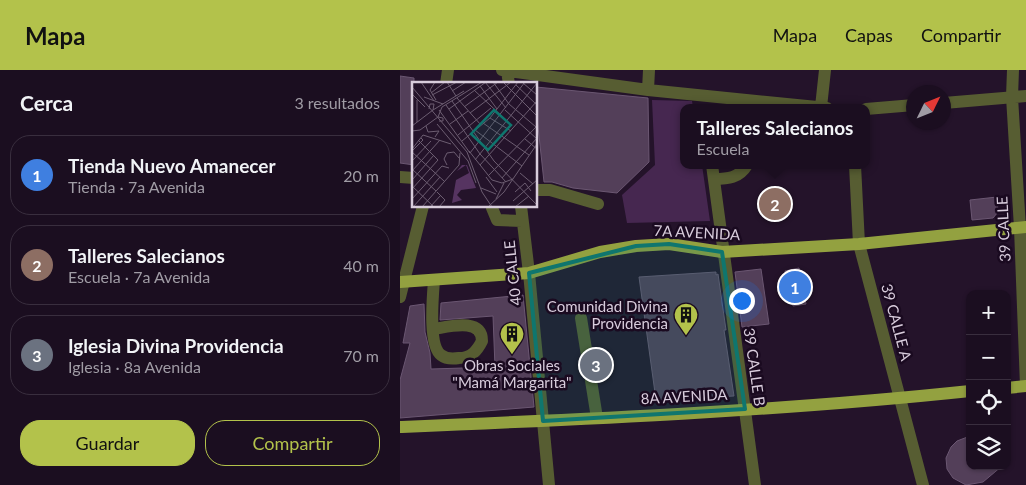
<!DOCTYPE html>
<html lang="es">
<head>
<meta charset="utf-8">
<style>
  body { margin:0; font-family:Lato,sans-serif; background:#241729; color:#f1f3f6 }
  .controls { position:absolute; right:15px; bottom:15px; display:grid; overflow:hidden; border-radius:10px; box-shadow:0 1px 4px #0004 }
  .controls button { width:45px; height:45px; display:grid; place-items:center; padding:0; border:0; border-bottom:1px solid #392e3e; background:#1b0e20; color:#f1f3f6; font:25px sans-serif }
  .compass { position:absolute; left:506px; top:15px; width:45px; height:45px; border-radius:50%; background:#1b0e20; box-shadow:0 1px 4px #0004; rotate:47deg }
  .you { position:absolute; left:341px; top:230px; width:18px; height:18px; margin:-12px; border:4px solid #fff; border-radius:50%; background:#1a73e8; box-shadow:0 0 0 8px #1a73e833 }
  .badge { display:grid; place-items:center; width:32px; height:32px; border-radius:50%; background:#b3c24b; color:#fff; font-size:16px; font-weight:700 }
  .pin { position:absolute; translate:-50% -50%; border:2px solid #fff; box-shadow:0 1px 5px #0006 }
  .popup { position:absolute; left:280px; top:34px; width:190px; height:65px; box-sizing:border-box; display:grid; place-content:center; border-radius:10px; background:#1b0e20; filter:drop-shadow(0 1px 4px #0005); font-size:16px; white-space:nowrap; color:#a09ca5 }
  .popup b { font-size:19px; color:#f1f3f6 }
  .popup::after { content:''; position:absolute; left:50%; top:100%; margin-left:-10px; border:10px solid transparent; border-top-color:#1b0e20 }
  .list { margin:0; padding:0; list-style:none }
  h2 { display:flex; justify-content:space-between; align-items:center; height:65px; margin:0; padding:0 20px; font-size:21px }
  h2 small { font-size:16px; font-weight:400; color:#a09ca5 }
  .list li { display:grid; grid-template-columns:32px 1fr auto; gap:15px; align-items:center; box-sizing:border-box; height:80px; margin:0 10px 10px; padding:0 10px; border:1px solid #392e3e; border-radius:20px }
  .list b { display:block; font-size:19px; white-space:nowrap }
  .list p { margin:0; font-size:16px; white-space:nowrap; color:#a09ca5 }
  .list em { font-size:16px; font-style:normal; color:#a09ca5 }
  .actions { display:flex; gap:10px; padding:15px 20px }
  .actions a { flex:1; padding:11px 0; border:1px solid #b3c24b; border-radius:20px; text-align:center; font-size:18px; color:#b3c24b }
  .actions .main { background:#b3c24b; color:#111 }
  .icon { flex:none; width:28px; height:28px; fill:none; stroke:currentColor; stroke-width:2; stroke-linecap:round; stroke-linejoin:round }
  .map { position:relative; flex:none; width:626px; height:415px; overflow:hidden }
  header { display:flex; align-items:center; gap:30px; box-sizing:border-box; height:70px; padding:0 25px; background:#b3c24b; color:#111 }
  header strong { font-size:24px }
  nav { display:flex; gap:28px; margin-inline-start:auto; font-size:18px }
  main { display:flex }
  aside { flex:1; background:#1b0e20 }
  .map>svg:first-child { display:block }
  .green { fill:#462750 }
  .building { fill:#533f59; stroke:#6b5772 }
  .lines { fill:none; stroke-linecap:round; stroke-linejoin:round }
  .minor { stroke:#575d32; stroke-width:12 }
  .major { stroke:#93a140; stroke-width:12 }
  .marked { fill:#0f766e; fill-opacity:0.2; stroke:#0f766e; stroke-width:4; stroke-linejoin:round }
  .labels { text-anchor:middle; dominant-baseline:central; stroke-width:5; stroke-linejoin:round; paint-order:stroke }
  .street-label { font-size:15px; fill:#d8ccdc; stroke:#1a0a20 }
  .poi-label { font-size:15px; fill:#d8ccdc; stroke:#1a0a20; text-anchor:end }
  .inset-road { fill:none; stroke:#6c5d71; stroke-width:1 }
  .view { fill:#0f766e; fill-opacity:0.15; stroke:#0f766e; stroke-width:2.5 }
  .inset-edge { fill:none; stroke:#d8ccdc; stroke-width:2.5 }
</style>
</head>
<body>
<header>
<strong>Mapa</strong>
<nav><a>Mapa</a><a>Capas</a><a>Compartir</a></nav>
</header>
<main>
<aside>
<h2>Cerca<small>3 resultados</small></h2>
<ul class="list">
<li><span class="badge" style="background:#3f7fe0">1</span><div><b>Tienda Nuevo Amanecer</b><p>Tienda · 7a Avenida</p></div><em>20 m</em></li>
<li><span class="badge" style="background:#8d6e63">2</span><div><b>Talleres Salecianos</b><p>Escuela · 7a Avenida</p></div><em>40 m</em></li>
<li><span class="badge" style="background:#6b7280">3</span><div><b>Iglesia Divina Providencia</b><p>Iglesia · 8a Avenida</p></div><em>70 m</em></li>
</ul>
<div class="actions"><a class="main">Guardar</a><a>Compartir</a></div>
</aside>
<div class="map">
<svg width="626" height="415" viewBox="0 0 626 415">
  <rect width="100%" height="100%" fill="#24132a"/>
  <path class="green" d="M252,30L292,31L293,38H284V95H302L310,151L227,153L222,125L255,95Z"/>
  <path class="building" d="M0,6L14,8V95L0,93Z
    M136,17L248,28L249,92L217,123L173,118L152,112H144L136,38Z
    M597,127L598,142L593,148L572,150L570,130Z
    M399,198L406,234L393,236L385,201Z
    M361,199L369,254L342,257L335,202Z
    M316,202V205L318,204L326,260H324L334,326L256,330L239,207Z
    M123,225L134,337L0,348V310L10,273H3L10,236L24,234L25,262L30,283L31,299L95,297L93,246L40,250L41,233Z
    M570,366V396H602L583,412L566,415L553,408L547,399L546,388L551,377L557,371Z"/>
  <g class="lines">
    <path class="minor" d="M102,0L248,20L427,38
      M613,0L612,27L620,158L626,316
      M107,1L109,14
      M46,14L48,0
      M248,20L249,0
      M544,33L626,26
      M421,37L425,0
      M466,39L514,35
      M312,95L355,415
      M455,95L459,174L523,415
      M0,107L14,108
      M314,109C328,109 339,108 347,95
      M136,120H150L198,134
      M121,136L129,203L149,415
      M92,138L97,150L122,151
      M0,227L23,136
      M181,248L197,348
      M33,259C48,257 82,247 82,271C77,281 71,288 59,288C53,289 46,289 41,285C28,276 33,224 34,210"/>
    <path class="major" d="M0,212L129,203L200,182L236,176L269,174L322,182L459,174L626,157
      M607,318L626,316
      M0,357C190,349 381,341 570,321"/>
  </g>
  <path class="marked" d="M269,174L322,182L345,339L143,351L129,203L236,176Z"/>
  <defs>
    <symbol id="building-pin" viewBox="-11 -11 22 30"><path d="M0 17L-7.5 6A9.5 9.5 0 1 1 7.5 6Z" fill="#b3c24b" stroke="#1a0a20"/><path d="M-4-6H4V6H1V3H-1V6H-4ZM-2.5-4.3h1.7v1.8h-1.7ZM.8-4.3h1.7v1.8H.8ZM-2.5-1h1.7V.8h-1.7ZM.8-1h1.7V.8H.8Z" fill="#111"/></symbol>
  </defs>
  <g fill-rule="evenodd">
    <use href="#building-pin" x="272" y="231" width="28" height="38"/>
    <use href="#building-pin" x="98" y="250" width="28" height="38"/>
  </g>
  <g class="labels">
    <g class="street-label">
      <text transform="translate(603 159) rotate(-93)">39 CALLE</text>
      <text transform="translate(297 162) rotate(3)">7A AVENIDA</text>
      <text transform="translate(112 203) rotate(-96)">40 CALLE</text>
      <text transform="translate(497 252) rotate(75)">39 CALLE A</text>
      <text transform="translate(355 297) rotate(82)">39 CALLE B</text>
      <text transform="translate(284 326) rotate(-3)">8A AVENIDA</text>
    </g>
    <g class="poi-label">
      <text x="268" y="236">Comunidad Divina<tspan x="268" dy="17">Providencia</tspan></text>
      <text x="112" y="295" text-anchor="middle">Obras Sociales<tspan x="112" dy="17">"Mamá Margarita"</tspan></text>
    </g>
  </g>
  <g transform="translate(12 12)">
    <rect width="125" height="125" fill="#24132a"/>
    <path d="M50,83H55L64,106L49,108L45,113L50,118L40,121L44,98L57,91L54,83L45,89Z" fill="#563461"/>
    <path class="inset-road" d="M9,0L22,19M23,0L18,8L24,18M35,0L44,14M73,0L94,26M81,0L97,22L124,45M91,0L125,34M111,1L125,13M104,3L125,23M68,4L85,27M0,5L55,70L70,110L80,125M62,8L95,39M40,9L54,0M19,11L33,0M0,12L13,25M20,13L45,0M12,15L31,22M45,16L69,43M5,18V40M40,19L82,79L125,123M34,23L68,72L94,100M52,25L86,0M37,27L74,0M21,28L52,9M27,28L58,71L113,0M93,28L125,57M58,31L99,0M26,35L30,25L70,0M78,36L99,49M71,41L117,73M25,42L56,79L64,101M38,42L56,29M0,44L21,28L22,22H18L17,27M14,44L16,50L27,49L23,55M63,48L110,84M0,49L8,48L26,35L31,36V39H27M46,53L79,26M113,57L125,67M50,59L78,36L106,0M0,67L11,53L39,62M0,69L11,58L9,56M57,69L80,98L90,101L101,97M0,70L32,99M63,78L125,1M0,79L19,59M35,83L32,77L35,71L42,70L47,76M68,83L125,19M1,88L24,109M0,89L28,58M108,91L121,102M76,94L125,44M74,95L85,110M90,96L125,56M0,98L22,73M0,104L22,125M69,106L84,112M0,107L26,78L6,58M25,110L33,118L27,125M103,110L113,101L119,109M0,117L30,84L37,86M84,117L92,101M101,119L125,98M1,125L28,95M10,125L47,83L48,71M18,125L29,113M76,125L92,110L125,62M103,125L117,114"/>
    <path class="view" d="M82,28L99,43L76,68L59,52Z"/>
    <rect width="125" height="125" class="inset-edge"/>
  </g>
</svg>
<div class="controls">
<button>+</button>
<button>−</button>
<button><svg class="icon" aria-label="locate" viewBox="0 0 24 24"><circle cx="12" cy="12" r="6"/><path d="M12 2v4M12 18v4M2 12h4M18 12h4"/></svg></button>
<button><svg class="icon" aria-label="layers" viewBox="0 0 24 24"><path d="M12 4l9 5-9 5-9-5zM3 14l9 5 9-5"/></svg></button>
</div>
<svg class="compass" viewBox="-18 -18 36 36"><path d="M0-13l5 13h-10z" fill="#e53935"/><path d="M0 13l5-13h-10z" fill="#a09ca5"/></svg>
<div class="you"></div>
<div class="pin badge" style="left:395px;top:217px;background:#3f7fe0">1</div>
<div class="pin badge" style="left:375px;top:134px;background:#8d6e63">2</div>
<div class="popup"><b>Talleres Salecianos</b>Escuela</div>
<div class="pin badge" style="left:196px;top:295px;background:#6b7280">3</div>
</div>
</main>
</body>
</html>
